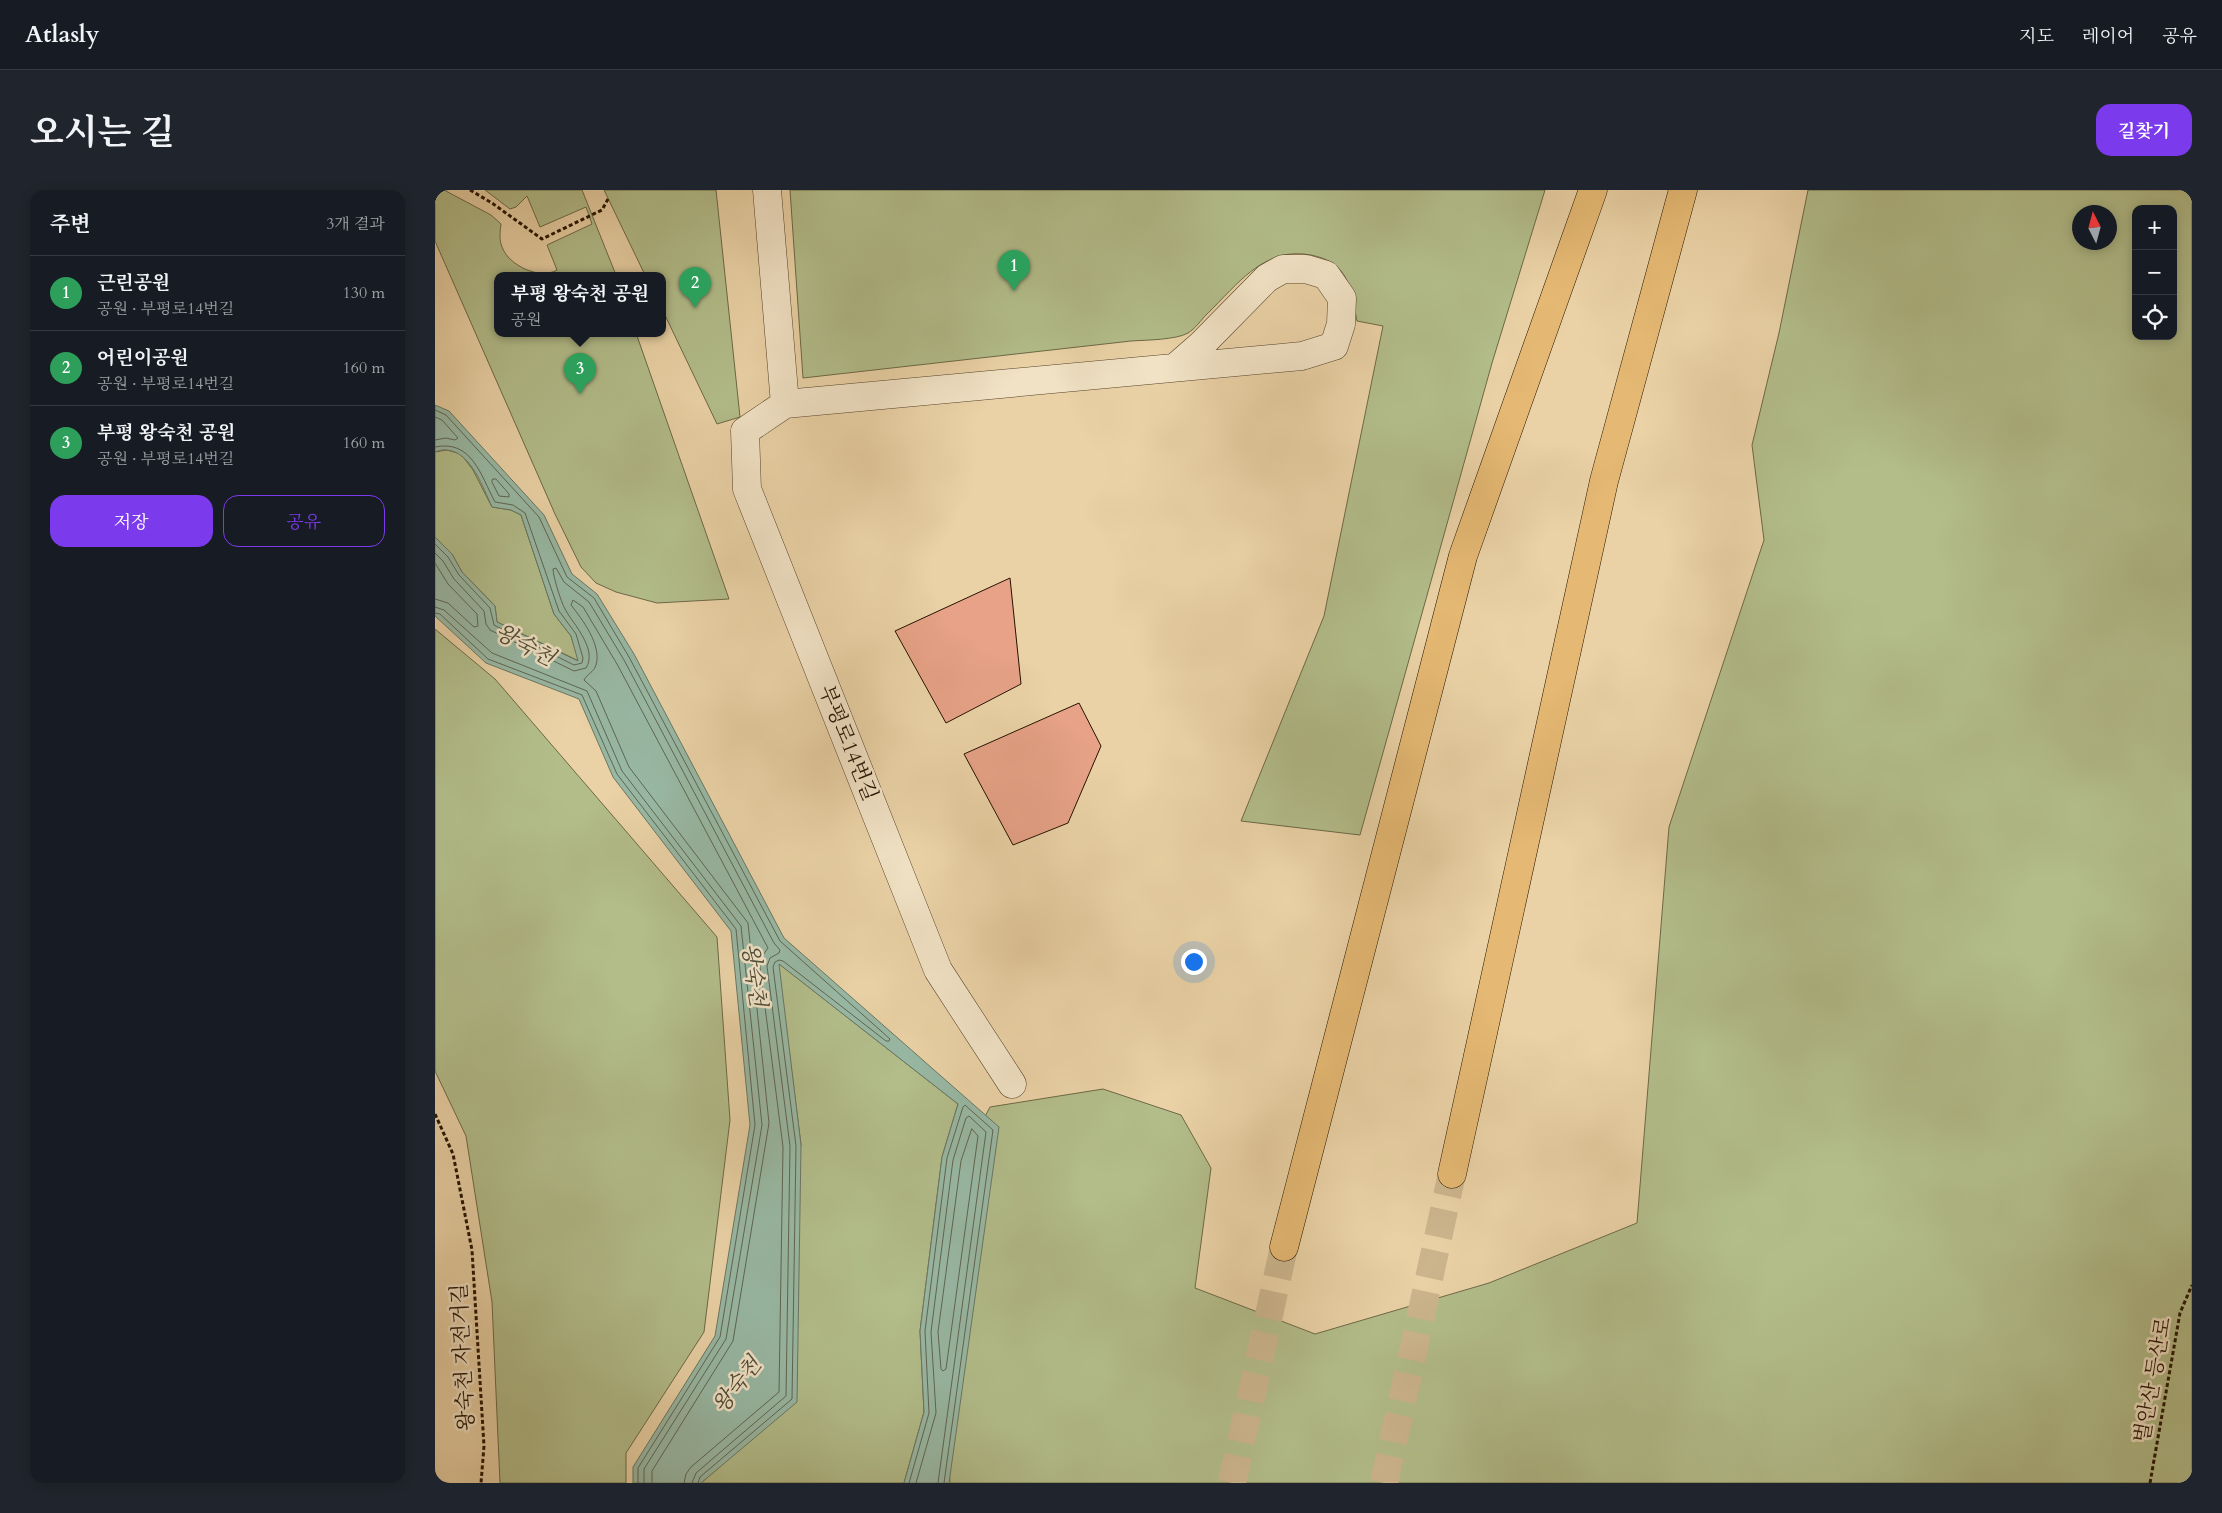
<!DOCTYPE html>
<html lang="ko">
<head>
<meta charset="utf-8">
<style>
  body { margin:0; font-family:Cardo,"Noto Serif KR",serif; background:#20242c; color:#f1f3f6 }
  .controls { position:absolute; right:15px; top:15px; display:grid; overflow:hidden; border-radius:10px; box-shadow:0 2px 12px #0003 }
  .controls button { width:45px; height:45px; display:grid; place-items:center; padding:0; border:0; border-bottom:1px solid #363941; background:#171b24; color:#f1f3f6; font:25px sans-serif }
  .compass { position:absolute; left:1637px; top:15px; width:45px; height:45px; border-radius:50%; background:#171b24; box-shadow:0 2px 12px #0003; rotate:354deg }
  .you { position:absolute; left:758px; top:771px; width:18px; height:18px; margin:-12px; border:4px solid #fff; border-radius:50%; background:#1a73e8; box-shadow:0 0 0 8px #1a73e833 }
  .badge { display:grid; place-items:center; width:32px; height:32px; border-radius:50%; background:#7c3aed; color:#fff; font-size:16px; font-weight:700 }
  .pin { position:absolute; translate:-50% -41px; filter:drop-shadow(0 1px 2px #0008) }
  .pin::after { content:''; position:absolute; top:26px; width:18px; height:15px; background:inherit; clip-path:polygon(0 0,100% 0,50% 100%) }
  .popup { position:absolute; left:59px; top:82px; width:172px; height:65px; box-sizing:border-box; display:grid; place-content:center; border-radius:10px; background:#171b24; filter:drop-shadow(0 1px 4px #0005); font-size:16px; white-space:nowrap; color:#9ea1a6 }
  .popup b { font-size:19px; color:#f1f3f6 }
  .popup::after { content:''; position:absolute; left:50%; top:100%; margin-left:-10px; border:10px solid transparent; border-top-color:#171b24 }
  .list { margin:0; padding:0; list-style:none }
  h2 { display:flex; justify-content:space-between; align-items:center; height:65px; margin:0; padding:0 20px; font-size:21px }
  h2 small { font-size:16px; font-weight:400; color:#9ea1a6 }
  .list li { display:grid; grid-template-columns:32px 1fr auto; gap:15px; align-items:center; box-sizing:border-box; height:75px; padding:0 20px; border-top:1px solid #363941 }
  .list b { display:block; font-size:19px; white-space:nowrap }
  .list p { margin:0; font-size:16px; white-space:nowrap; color:#9ea1a6 }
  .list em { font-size:16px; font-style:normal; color:#9ea1a6 }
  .actions { display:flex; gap:10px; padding:15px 20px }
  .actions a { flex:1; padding:11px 0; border:1px solid #7c3aed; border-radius:15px; text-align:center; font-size:18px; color:#7c3aed }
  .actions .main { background:#7c3aed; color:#fff }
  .icon { flex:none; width:28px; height:28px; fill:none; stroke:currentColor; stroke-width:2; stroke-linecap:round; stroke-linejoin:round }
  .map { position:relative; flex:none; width:1757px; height:1293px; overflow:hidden; border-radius:15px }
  header { display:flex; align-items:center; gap:30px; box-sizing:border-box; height:70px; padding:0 25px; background:#171b24; border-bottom:1px solid #363941 }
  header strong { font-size:24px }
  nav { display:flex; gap:28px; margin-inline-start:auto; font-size:18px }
  .intro { display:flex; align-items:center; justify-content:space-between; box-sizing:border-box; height:120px; padding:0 30px }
  h1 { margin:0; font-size:35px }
  .button { padding:12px 22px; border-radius:15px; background:#7c3aed; color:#fff; font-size:18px; font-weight:700 }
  main { display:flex; gap:30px; padding:0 30px }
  aside { flex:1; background:#171b24; border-radius:15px; box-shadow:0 2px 12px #0003 }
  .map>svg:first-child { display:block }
  .green { fill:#b2bd8a; stroke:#6c6846; fill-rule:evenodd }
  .water { fill:#98b8a4; stroke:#6a7663 }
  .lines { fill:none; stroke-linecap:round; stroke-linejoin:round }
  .shore { stroke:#5e6552; stroke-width:1 }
  .building { fill:#e7a287; stroke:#251201 }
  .highway-tunnel { stroke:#ccb58d; stroke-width:28; stroke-dasharray:28 14; stroke-linecap:butt }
  .minor-casing { stroke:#56422a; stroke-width:29 }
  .highway-casing { stroke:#251201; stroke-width:29 }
  .path { stroke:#251201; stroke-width:3; stroke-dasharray:4 2.5; stroke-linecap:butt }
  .minor { stroke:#f1e2c5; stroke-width:28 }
  .highway { stroke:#e5b973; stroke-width:28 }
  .labels { text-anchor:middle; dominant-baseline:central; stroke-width:5; stroke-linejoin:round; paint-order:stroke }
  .street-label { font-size:21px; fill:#251201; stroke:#f1e2c5 }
  .water-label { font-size:22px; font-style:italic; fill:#4d4c3a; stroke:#f1e2c5 }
</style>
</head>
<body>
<header>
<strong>Atlasly</strong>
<nav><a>지도</a><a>레이어</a><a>공유</a></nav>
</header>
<div class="intro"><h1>오시는 길</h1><a class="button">길찾기</a></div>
<main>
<aside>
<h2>주변<small>3개 결과</small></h2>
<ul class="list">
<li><span class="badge" style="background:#2e9e5b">1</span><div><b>근린공원</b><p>공원 · 부평로14번길</p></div><em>130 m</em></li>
<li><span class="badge" style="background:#2e9e5b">2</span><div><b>어린이공원</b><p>공원 · 부평로14번길</p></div><em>160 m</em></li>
<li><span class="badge" style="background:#2e9e5b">3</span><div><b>부평 왕숙천 공원</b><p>공원 · 부평로14번길</p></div><em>160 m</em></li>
</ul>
<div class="actions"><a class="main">저장</a><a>공유</a></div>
</aside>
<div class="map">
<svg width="1757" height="1293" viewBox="0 0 1757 1293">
  <rect width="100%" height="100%" fill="#ead2a6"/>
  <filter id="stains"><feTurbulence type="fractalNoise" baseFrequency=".004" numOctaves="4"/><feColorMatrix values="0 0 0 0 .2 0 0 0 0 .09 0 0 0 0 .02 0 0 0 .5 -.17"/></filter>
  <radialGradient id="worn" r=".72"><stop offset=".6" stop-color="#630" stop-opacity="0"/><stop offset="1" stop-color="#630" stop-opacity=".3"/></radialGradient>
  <path class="green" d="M0,0H9L56,25L66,34C65,41 64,50 67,57C74,76 105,90 122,80L112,55L157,34L151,17L105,37L92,6L81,17L75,19L50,0H147L181,85H62V143H201L294,409L222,413L181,402L161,393L146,377L120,324L0,51Z
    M169,0H281L305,227L282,234L228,121V85H210Z
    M355,0H1110L1057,173L925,645L806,631L889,426L948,136L922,131C915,98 915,73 876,65C829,56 803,94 772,124C766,130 760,139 753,143C741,150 710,150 696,151L368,188Z
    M1373,0H1757V1293H515L513,1253L522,980L555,917L668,899L746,925L776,978L760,1098L880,1144L1054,1093L1202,1033L1234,637L1329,350L1317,255L1344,143ZM1701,19H1738V146H1701ZM1644,22H1674V52H1644Z
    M12,260L26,264L38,280L57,317L76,320L86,325L119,424L136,446L144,471L62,432L60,416L27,382L17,364L0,347V262Z
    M0,439L60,489L282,747L295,930L269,1142L191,1263V1293H65L57,1112L31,946L0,881Z
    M343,773L523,914L507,967L485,1141L489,1222L469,1293H266L293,1269L366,955Z"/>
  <path class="water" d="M0,215L14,221L109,325L137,384L162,404L199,464L349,748L564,937L514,1293H469L489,1222L485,1141L507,967L523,914L344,774L366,955L362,1212L266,1293H198V1277L280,1146L315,935L296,741L178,587L144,509L51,473L0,426V347L17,364L27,382L60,416L62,432L143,471L136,446L119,424L86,325L76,320L57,317C48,298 36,262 12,260C8,259 3,261 0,262Z"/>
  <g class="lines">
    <path class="shore" d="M0,220L11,225L104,327L132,387L159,408L194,467L345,751L455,849L454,851H451L348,771L344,770L340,772L338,777L361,956L357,1209L265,1287L263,1293
      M0,227L7,230L23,248L20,250L11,248L0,250
      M0,257C37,249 46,286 60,312L78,315L90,323L124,421L141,444L148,468L147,473L139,475L59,435L55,418L24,385L13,367L0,354
      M58,289H61L74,304V307L64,306L57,292Z
      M0,363L8,371L19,389L49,421L51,434L55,440L139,481L151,478C163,459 138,434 130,419C126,412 118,386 118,379L121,378L129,392L154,412L189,470L339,753L345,760L344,763L335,768L332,776L355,956L351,1206L261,1283L257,1293
      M0,373L13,394L42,424L43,436L39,437L13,413L0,409
      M0,417L9,420L57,463L152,501L187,581L306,736L327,935L291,1149L209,1279V1293
      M0,423L5,424L53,469L147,505L182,584L301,739L320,935L285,1147L203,1278V1293
      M537,939L543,946L511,1179L508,1181L506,1179L503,1142L526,971Z
      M217,1293V1281L298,1151L334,933L313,733L194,577L161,501L149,490C152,484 159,482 161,475C167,455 147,429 136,415L138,410L148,417L182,474L333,758L326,768L325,778L348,957L344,1202L256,1277L251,1284L249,1293
      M474,1293L494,1223L490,1141L512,968L528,917L530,915L558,940L509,1293
      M481,1293L501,1223L496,1142L518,970L531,928L534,926L551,942L503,1293"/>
  </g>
  <path class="building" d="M575,388L586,494L511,533L460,441Z
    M644,513L666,556L633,633L578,655L529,564Z"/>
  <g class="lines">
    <path class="highway-tunnel" d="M797,1293L849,1057
      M949,1293L1017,984"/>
    <defs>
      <path id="minor" d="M332,0L350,214L867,166L899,156L906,134L907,108L891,85L871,79H848L832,88L766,155L742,176
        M350,214L310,241L312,299L503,780L577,894"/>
      <path id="highway" d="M1017,984L1169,291L1248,0
        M849,1057L1028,366L1158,0"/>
    </defs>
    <use href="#minor" class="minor-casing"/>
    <use href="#highway" class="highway-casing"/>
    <path class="path" d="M35,0L57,13L107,49L167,20L173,9
      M0,924L18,964L37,1060L49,1256L46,1293
      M1715,1293L1745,1123L1757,1095"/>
    <use href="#minor" class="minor"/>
    <use href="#highway" class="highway"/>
  </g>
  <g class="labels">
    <g class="street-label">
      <text transform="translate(413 553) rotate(68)">부평로14번길</text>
      <text transform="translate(28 1167) rotate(-93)">왕숙천 자전거길</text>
      <text transform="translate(1718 1190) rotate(-80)">벌안산 등산로</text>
    </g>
    <g class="water-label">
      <text transform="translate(90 455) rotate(28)">왕숙천</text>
      <text transform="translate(319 785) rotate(82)">왕숙천</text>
      <text transform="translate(302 1195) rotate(-52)">왕숙천</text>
    </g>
  </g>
  <rect width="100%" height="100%" filter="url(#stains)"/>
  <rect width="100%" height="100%" fill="url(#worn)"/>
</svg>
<div class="controls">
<button>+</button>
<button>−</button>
<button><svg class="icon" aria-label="locate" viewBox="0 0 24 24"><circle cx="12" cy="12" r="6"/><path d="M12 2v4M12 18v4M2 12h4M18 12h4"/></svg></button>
</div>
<svg class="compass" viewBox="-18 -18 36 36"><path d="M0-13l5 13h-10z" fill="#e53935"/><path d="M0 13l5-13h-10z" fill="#9ea1a6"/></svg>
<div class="you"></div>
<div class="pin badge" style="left:579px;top:101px;background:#2e9e5b">1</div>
<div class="pin badge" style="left:260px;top:118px;background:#2e9e5b">2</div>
<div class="pin badge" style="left:145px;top:204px;background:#2e9e5b">3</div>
<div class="popup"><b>부평 왕숙천 공원</b>공원</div>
</div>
</main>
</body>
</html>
